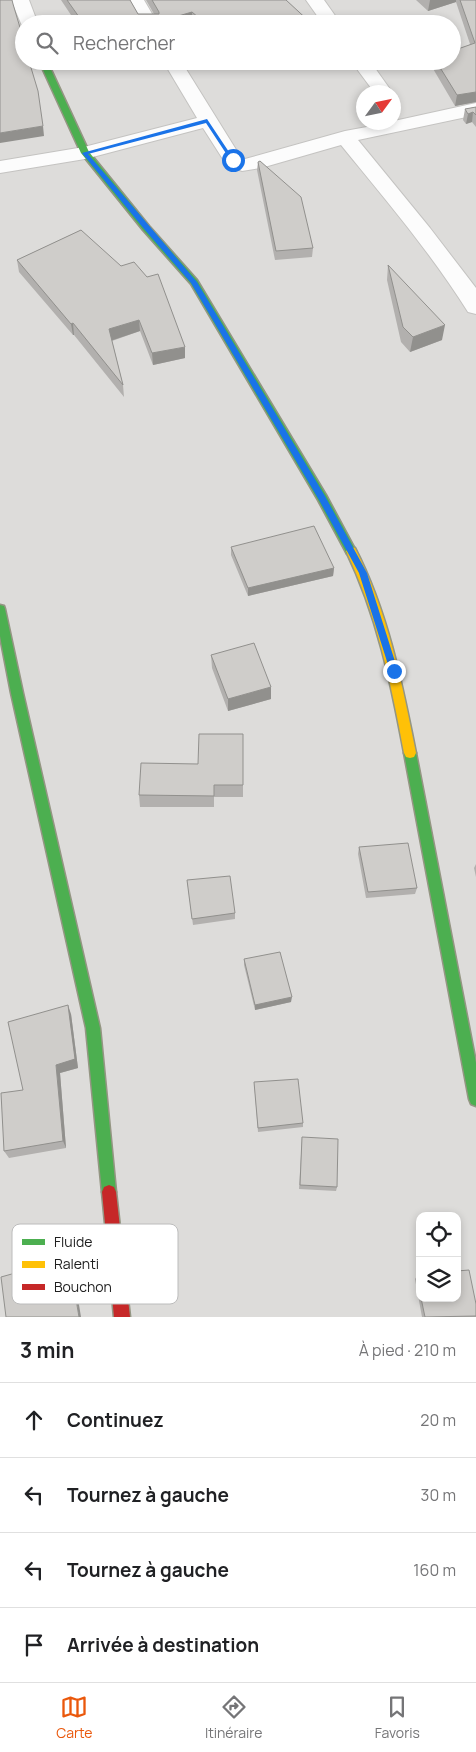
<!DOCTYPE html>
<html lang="fr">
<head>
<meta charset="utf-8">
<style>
  body { margin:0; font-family:Manrope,sans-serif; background:#f6f6f6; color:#202124 }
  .controls { position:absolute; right:15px; bottom:15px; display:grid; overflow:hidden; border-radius:10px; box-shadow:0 2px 8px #0003 }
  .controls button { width:45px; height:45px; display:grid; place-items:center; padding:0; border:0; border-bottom:1px solid #e0e0e0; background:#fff; color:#202124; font:25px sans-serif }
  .compass { position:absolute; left:356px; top:85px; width:45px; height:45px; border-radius:50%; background:#fff; box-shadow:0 2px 8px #0003; rotate:57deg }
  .stop { position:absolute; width:15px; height:15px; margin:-11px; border:4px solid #1a73e8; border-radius:50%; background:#fff }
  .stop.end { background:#1a73e8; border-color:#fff; box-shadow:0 1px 5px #0008 }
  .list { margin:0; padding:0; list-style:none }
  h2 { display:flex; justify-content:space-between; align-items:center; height:65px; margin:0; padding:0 20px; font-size:21px }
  h2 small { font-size:16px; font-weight:400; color:#757577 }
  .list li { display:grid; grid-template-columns:32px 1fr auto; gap:15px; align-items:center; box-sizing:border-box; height:75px; padding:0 20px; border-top:1px solid #e0e0e0 }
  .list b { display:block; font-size:19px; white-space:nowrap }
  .list em { font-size:16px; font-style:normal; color:#757577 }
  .icon { flex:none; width:28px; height:28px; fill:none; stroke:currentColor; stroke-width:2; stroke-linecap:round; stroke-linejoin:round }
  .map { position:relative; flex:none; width:476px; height:1317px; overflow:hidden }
  .search { position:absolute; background:#fff; box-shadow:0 2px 8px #0003; left:15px; right:15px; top:15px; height:55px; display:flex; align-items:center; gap:12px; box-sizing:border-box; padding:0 18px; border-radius:28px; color:#757577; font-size:19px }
  .sheet { height:365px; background:#fff }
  nav { display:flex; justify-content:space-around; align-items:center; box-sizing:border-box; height:70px; border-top:1px solid #e0e0e0; background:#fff; font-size:14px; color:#757577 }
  nav a { display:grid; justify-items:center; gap:2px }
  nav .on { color:#ea580c }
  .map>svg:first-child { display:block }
  .residential { fill:#dddcda; fill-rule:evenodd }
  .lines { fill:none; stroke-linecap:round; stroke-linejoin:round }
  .street-casing { stroke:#c4c3c1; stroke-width:2 }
  .fast-casing { stroke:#949683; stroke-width:3 }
  .slow-casing { stroke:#949683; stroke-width:3 }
  .jam-casing { stroke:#949683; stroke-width:3 }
  .street { fill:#fcfcfc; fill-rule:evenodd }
  .fast { fill:#4caf50; fill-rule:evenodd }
  .slow { fill:#ffc107; fill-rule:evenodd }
  .jam { fill:#c62828; fill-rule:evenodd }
  .wall { fill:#b2b0ae }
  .shaded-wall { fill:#91908d }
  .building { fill:#cfcdca; stroke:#91908d }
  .route { fill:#1a73e8 }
  .key { fill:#fff; stroke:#bcbcbc; stroke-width:1 }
  .key-label { font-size:14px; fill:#202020 }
</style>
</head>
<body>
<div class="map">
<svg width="476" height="1317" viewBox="0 0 476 1317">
  <rect width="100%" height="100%" fill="#eeece9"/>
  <path class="residential" d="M0,0H476V1317H0ZM24,24H452V61H24ZM364,92H394V122H364ZM420,1216H457V1298H420Z"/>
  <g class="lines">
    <defs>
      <path id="street" d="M11,0H29L38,24H24L23,28Z
        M126,0H144L158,24H140Z
        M306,0H324L341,24H323Z
        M163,61H181L240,156L245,159L345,131L394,122V121L476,103V115L358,140L430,228L476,288V314L468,312C431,253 385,199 341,145L261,168L242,171L226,164L203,128L85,159L0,173V161L84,147L197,118Z
        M351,61H370L392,92H374Z"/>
      <path id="fast" d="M39,61H47L89,152L149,226L197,280L326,495L356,551L355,554H347L318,500L191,284L143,230L81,153Z
        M0,605L4,606L5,609L23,693L100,1028L116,1192L114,1197L109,1199L104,1197L102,1192L86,1028L11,693L0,636Z
        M410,748L414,749L416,753L476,1063V1106L471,1104L469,1099L404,753L406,749Z"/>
      <path id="slow" d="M351,547L355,548C388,612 402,683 416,753L414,757L410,758L406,757L404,753C391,683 377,615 346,551Z"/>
      <path id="jam" d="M109,1185L114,1187L116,1192L130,1317H114L102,1192L104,1187Z"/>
    </defs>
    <use href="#street" class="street-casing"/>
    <use href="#fast" class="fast-casing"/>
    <use href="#slow" class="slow-casing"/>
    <use href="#jam" class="jam-casing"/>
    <use href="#street" class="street"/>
    <use href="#fast" class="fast"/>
    <use href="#slow" class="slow"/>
    <use href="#jam" class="jam"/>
  </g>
  <path class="wall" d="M61,0H130L138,14H154L146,0H286L312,24H193L192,23L189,24H77Z
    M416,0H476V102L455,106L432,67L433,61H452L470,44L456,2L428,11Z
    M239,61H267L246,68Z
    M476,107V127L472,122L466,124L463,120L465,109Z
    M258,162L313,248L312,257L275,260L257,170Z
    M81,230L185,358L153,365L140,331L112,341L123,385L124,397L74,335H73L19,272L17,260Z
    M388,265L442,340L410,352L401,342L387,280Z
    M231,547L334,568L333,576L248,596L231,555Z
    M211,655L271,687V699L228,711L212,668Z
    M243,734V797H214V807H140L139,795L198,764Z
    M359,847L417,888L415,894L366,898L358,854Z
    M476,864V877L474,868Z
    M187,880L235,913V919L193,925Z
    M244,959L291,1002L255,1010L244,965Z
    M71,1014L78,1068L60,1073L66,1148L9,1158L4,1151L23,1090Z
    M254,1082L303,1123V1127L258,1132Z
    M302,1137L337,1187L336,1191L299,1189Z
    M417,1276H420V1298H457L476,1304V1317H422L415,1279Z"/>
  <path class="shaded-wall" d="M430,0H456V2L428,11Z
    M192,12V23L189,24H151Z
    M246,61H267L246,68Z
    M476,92V102L455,106L457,95Z
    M473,112L472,122L466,124L468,114Z
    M43,126L44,136L0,143V133Z
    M139,320L140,331L110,341L109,329Z
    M73,323L74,335H73L71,324Z
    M445,325L442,340L410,352L413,337Z
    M185,347V358L153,365L152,353Z
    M334,568L333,576L248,596V588Z
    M271,687V699L228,711V699Z
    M292,997L291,1002L255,1010V1005Z
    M68,1005L71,1014L78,1068L60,1073L66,1148L63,1141L56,1065Z
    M69,1258L72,1262L81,1317H79Z"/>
  <path class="building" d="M0,0H12L13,4L24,41V61H29L38,91L43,126L0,133Z
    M67,0H130L138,14H159V12L152,0H286L312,24H206L192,12L151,24H84Z
    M460,0H476V92L457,95L436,61H452V51L475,43Z
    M476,107V115L473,112L468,114L465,109Z
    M260,161L301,197L313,248L276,251L258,162Z
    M81,230L121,266L134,262L147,277L158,274L185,347L152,353L139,320L109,329L123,385L73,323L71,324L17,260Z
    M388,265L445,325L413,337L403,327Z
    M314,526L334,568L248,588L231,547Z
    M254,643L271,687L228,699L211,655Z
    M199,734H243V785H214V796L139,795L141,763L198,764Z
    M408,843L417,888L368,892L359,847Z
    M230,876L235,913L192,919L187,880Z
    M280,952L292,997L255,1005L244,959Z
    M68,1005L75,1059L56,1065L63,1141L4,1151L1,1093L23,1090L8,1022Z
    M298,1079L303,1123L258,1128L254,1082Z
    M302,1137L338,1139L337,1187L300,1185Z
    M69,1258L79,1317H6L1,1277Z
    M469,1270L476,1304V1316L425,1317L421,1298H457V1271Z
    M417,1276H420V1289Z"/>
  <path class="route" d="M207,119L235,161H231L206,123L88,154L197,282L325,496L367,573L398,671L394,675L390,671L359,573L319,500L191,283L144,229L82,153Z"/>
  <rect x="12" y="1224" width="166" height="80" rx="8" class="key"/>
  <rect x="22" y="1239" width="23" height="6" fill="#4caf50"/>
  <rect x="22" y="1261" width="23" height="7" fill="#ffc107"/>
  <rect x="22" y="1284" width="23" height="6" fill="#c62828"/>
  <g class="key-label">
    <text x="54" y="1247">Fluide</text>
    <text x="54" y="1269">Ralenti</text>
    <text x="54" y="1292">Bouchon</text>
  </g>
</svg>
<div class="controls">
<button><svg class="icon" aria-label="locate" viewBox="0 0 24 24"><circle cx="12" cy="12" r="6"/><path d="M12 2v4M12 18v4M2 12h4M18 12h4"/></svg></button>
<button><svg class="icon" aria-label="layers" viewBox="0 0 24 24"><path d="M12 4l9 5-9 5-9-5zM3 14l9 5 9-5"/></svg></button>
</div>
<svg class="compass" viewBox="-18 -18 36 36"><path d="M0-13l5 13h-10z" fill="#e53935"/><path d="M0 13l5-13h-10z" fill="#757577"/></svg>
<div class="stop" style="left:233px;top:160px"></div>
<div class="stop end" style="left:394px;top:671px"></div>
<div class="search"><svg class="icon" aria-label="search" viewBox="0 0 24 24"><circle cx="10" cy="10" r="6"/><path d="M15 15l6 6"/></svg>Rechercher</div>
</div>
<section class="sheet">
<h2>3 min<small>À pied · 210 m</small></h2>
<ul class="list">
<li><svg class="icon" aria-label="ahead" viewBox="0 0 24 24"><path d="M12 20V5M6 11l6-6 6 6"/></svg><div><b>Continuez</b></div><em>20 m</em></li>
<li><svg class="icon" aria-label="left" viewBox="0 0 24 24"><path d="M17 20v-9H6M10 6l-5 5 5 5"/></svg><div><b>Tournez à gauche</b></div><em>30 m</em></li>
<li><svg class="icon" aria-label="left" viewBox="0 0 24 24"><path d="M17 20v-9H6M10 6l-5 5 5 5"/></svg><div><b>Tournez à gauche</b></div><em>160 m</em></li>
<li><svg class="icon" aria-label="arrive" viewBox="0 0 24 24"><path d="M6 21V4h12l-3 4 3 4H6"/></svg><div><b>Arrivée à destination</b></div></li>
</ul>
</section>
<nav>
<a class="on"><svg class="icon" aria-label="map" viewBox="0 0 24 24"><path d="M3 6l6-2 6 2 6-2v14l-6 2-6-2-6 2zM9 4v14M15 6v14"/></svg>Carte</a>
<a><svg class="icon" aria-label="directions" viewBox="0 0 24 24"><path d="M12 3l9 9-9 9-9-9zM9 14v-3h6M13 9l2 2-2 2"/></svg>Itinéraire</a>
<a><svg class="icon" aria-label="saved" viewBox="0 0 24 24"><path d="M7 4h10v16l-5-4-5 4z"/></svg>Favoris</a>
</nav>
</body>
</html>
